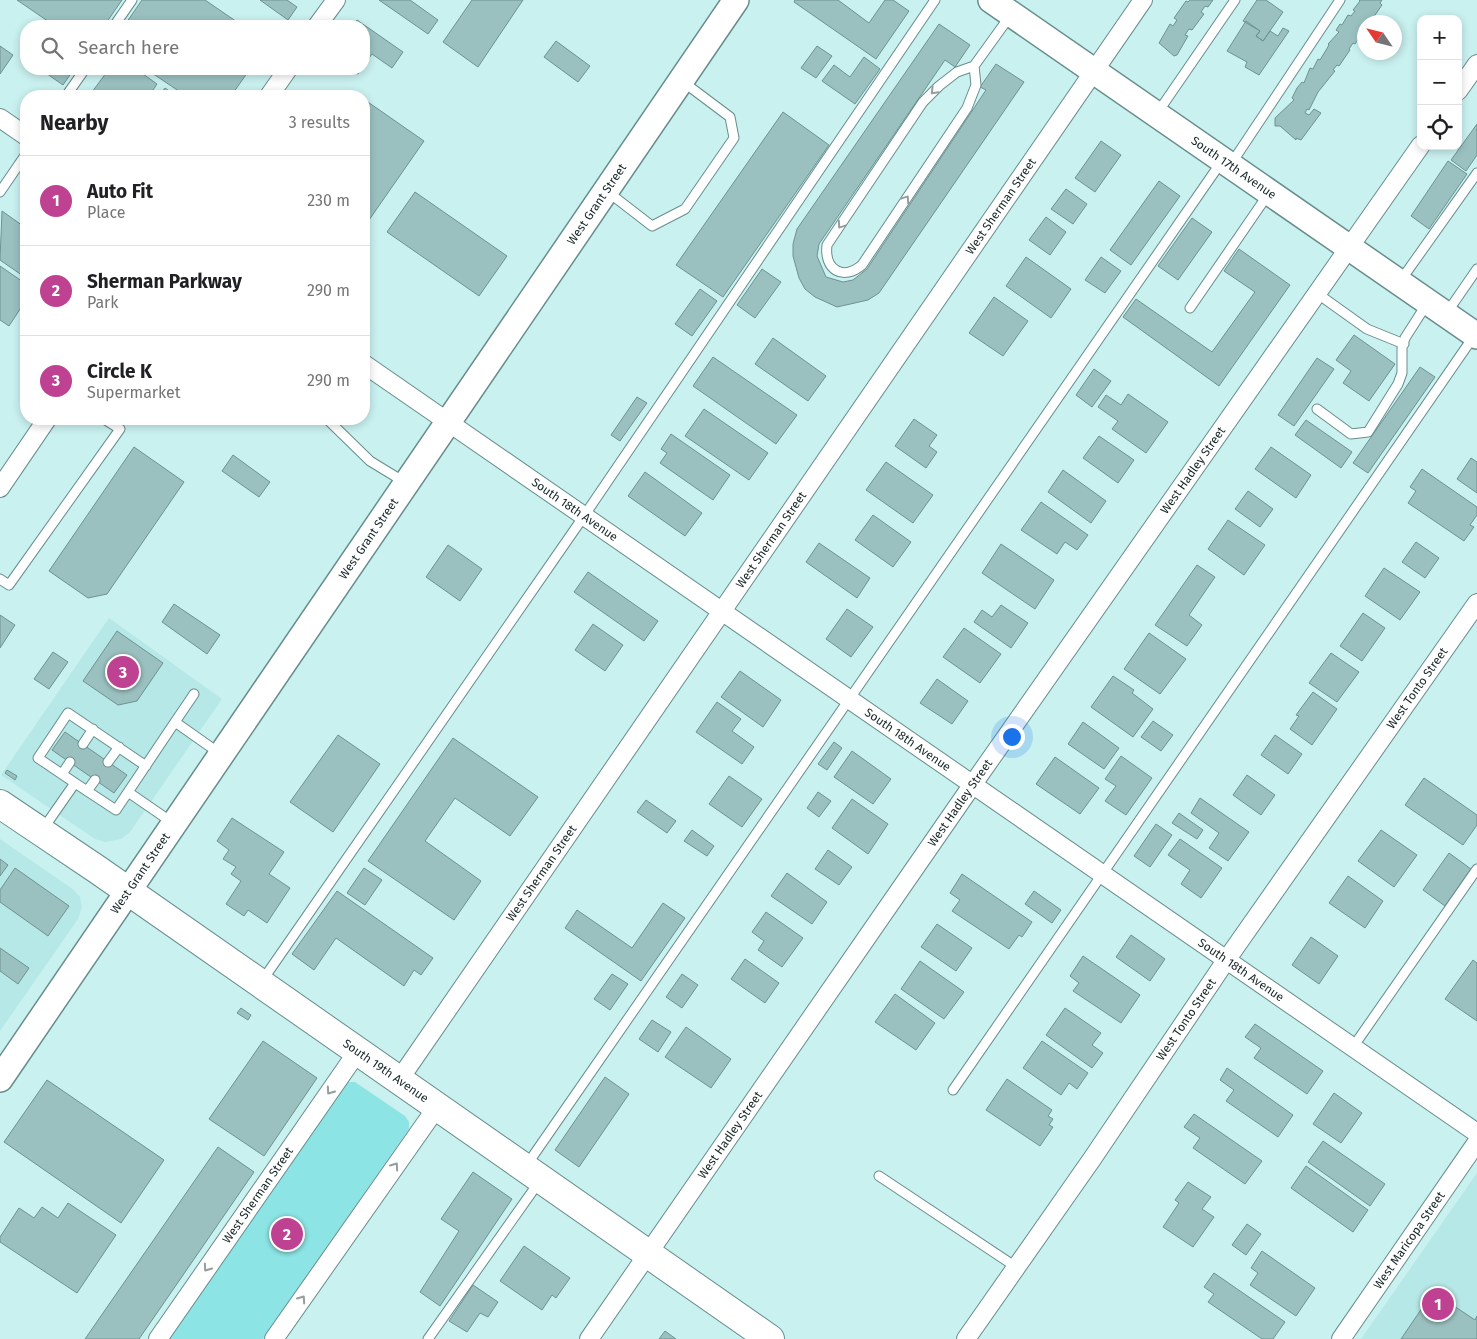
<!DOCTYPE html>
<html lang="en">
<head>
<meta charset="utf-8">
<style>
  body { margin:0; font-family:"Fira Sans",sans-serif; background:#f2f2f2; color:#202124 }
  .controls { position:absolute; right:15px; top:15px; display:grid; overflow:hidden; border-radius:10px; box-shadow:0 2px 8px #0003 }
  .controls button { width:45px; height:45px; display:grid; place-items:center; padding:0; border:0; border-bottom:1px solid #e0e0e0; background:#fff; color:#202124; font:25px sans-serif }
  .compass { position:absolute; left:1357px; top:15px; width:45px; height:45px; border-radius:50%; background:#fff; box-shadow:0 2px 8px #0003; rotate:305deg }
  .you { position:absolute; left:1011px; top:736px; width:18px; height:18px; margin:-12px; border:4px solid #fff; border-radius:50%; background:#1a73e8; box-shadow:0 0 0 8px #1a73e833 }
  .badge { display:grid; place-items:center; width:32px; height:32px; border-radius:50%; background:#be4291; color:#fff; font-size:16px; font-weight:700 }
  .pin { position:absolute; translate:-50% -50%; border:2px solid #fff; box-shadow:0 1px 5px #0006 }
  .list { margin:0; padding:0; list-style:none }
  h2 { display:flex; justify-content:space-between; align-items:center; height:65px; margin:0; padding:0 20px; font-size:21px }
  h2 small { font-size:16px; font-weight:400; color:#757577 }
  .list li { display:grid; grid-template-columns:32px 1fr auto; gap:15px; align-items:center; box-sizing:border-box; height:90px; padding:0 20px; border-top:1px solid #e0e0e0 }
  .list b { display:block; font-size:19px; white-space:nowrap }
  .list p { margin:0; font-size:16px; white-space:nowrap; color:#757577 }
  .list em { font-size:16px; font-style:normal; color:#757577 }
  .icon { flex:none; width:28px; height:28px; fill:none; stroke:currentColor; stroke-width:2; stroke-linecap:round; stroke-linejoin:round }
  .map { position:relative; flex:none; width:1477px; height:1339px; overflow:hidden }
  .search { position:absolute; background:#fff; box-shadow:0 2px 8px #0003; left:20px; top:20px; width:350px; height:55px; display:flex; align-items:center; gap:12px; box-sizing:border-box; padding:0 18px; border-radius:20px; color:#757577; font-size:19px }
  .panel { position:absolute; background:#fff; box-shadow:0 2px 8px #0003; left:20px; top:90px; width:350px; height:335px; border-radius:20px }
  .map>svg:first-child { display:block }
  .built { fill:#b5e8e7 }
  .green { fill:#8de4e4 }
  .building { fill:#9ac1c0; stroke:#6d9292 }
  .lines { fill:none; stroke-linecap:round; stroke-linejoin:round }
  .service-casing { stroke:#688d8d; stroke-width:11 }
  .minor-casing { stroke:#688d8d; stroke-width:20 }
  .secondary-casing { stroke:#688d8d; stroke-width:28 }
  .primary-casing { stroke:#688d8d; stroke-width:30 }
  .service { stroke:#fff; stroke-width:9 }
  .minor { stroke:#fff; stroke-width:18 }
  .secondary { stroke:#fff; stroke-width:25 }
  .primary { stroke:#fff; stroke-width:28 }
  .oneway { stroke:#969d9d }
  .labels { text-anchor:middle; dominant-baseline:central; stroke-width:4; stroke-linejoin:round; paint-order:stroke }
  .street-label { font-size:12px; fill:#162525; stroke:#fff }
</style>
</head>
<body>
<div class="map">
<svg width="1477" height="1339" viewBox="0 0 1477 1339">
  <rect width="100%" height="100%" fill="#c9f1f0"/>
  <path class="built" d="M109,618L222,699L130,832L121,839L105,842L95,839L1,775Z
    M0,839L74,890L80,897L82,907L78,919L0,1031Z
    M1477,1173V1339H1361Z"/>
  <path class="green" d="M348,1082H355L405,1116L409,1122V1129L263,1339H166L341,1087Z"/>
  <path class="building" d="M17,0H122L104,26H55Z
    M142,0H205L243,26H124Z
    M260,0H287L297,7L288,20Z
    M379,0H410L438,20L428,34Z
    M472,0H523L478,67L443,42Z
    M795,0H838L869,23L885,0H893L909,11L876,59L794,2Z
    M1190,0H1213L1208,7L1205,6L1201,12L1204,14L1192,30L1189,29L1185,35L1188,36L1177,55L1174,56L1159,43L1170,24L1173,26L1177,20L1174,18L1186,1L1188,2Z
    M1257,0H1266L1283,12L1263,41L1256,36L1260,31L1243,21Z
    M1359,0H1382L1380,3L1382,5L1371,21L1364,22V31L1355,44L1353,43L1349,49L1350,50L1339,66L1337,65L1333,70L1335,71L1318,92L1309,110L1307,109L1305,113L1309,115L1314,109L1321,113L1301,140L1296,138V140L1280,126H1275V118L1294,100L1292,98L1297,88L1302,82L1304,83L1310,68L1313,69L1318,59L1320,60L1329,45L1328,44L1339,32L1336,30L1340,24L1342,25L1348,15L1351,16L1355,11L1353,10L1360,1Z
    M357,20L403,52L392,68L372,54L364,65V26H353Z
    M1246,21L1260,31L1256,36L1263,41L1270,31L1278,36L1283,28L1289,31L1259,75L1245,67L1247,62L1227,51Z
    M939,24L970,45L955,67L945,60L819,244L817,256L826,277L843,282L853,280L867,269L986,90L980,87L996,64L1024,82L879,293L868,300L837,307L815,297L805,289L799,278L793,256V244L797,229Z
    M556,41L590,66L578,82L544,57Z
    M0,46L13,55L0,74Z
    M817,46L832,56L816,78L801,68Z
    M864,57L880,69L855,104L822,81L834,65L850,77Z
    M40,69H74L63,85Z
    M109,69H136L157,84L149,96H98L92,92Z
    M146,69H250L231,96H186Z
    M351,69H361L358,74Z
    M165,88L176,96H159Z
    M365,100L424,141L369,220L364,217Z
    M783,112L829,145L723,297L676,265Z
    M1477,124V155L1466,171L1451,160Z
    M1101,141L1121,155L1095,192L1075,178Z
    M1448,161L1467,174L1429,229L1411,216Z
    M1159,181L1180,196L1131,265L1110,250Z
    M1066,189L1087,204L1073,224L1051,209Z
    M415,192L507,256L479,296L387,232Z
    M2,211L26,228V278L0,260Z
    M1046,217L1066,232L1050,255L1029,240Z
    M1192,218L1212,232L1178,280L1158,266Z
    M1239,249L1290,285L1219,386L1123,317L1136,299L1212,352L1255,292L1224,271Z
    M1026,257L1071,289L1051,318L1006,286Z
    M1101,257L1121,271L1105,293L1085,280Z
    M0,266L26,284V300L9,326L0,320Z
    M762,269L781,282L755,318L737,305Z
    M700,289L717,301L692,336L675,324Z
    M994,297L1028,321L1003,356L969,333Z
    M1354,335L1395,364L1369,401L1343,383L1351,371L1336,360Z
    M773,338L826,376L808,401L755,364Z
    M713,357L797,415L776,444L693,386Z
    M1317,358L1334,369L1294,426L1278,415Z
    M1420,367L1435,377L1368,473L1353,463Z
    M1094,369L1111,381L1092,407L1076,395Z
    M1128,394L1168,422L1146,453L1112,429L1118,421L1098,407L1106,395L1121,405Z
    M637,397L647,403L620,441L611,435Z
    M704,409L768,453L749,480L685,436Z
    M914,419L937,435L929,446L937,452L926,468L895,446Z
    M1306,420L1352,452L1341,468L1295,435Z
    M671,434L730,475L713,500L660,463L667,453L661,449Z
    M1099,436L1134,460L1118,483L1083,458Z
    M134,447L184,482L107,594L88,598L49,571Z
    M1271,447L1311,475L1296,498L1255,469Z
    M233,455L270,482L259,497L222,471Z
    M1471,458L1477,462V493L1457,479Z
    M886,462L933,495L913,523L866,490Z
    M1422,469L1477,507V515L1470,525L1474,527L1464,541L1408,503L1416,491L1410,487Z
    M1063,470L1106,501L1091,523L1048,492Z
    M645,472L702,513L685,536L628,496Z
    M1248,491L1273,509L1260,527L1235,509Z
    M1041,502L1088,535L1077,550L1065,542L1057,554L1021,530Z
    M873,515L911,542L893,567L855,540Z
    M1228,520L1265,545L1244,575L1208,549Z
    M1416,542L1439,558L1425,578L1402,562Z
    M819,543L870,578L857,598L806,562Z
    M1001,544L1054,580L1035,609L982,573Z
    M448,545L482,569L460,601L426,577Z
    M1197,565L1215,577L1189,615L1202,625L1187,646L1155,625Z
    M1384,568L1420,592L1400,620L1365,596Z
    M588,572L658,621L644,641L574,592Z
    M174,604L220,635L207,654L162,622Z
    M1001,605L1028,623L1011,648L974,622L982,610L992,617Z
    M847,609L873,627L851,657L826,639Z
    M1363,613L1385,628L1362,661L1340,646Z
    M0,615L15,625L0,648Z
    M593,624L623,645L605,671L575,650Z
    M964,628L1001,654L980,683L943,657Z
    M117,631L163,663L137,701L118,705L83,681Z
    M1149,633L1186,659L1160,694L1124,669Z
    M53,652L68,662L49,689L34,679Z
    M1331,653L1359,672L1337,702L1309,683Z
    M740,671L781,700L763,727L721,697Z
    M1113,676L1134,690L1132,693L1153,709L1133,737L1091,707Z
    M937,679L968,701L952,724L920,703Z
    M1313,692L1337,709L1312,745L1290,729L1299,716L1296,715Z
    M717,702L741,719L732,731L754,747L742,764L696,732Z
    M1153,721L1173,735L1161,751L1141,737Z
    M1083,722L1119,748L1104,769L1068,744Z
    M65,732L127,775L114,793L52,750Z
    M338,735L380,764L333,832L290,802Z
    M1275,735L1302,754L1288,774L1261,755Z
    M453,738L538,797L510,836L455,798L425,841L481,881L454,920L368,861Z
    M834,742L842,748L827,770L818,764Z
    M852,751L891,779L873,804L834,777Z
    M1121,756L1152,778L1126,815L1105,801L1116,786L1105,779Z
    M1055,757L1099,788L1080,814L1036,784Z
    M7,770L17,776L15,780L5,773Z
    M1247,775L1275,795L1261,815L1233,795Z
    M729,776L762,799L742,827L709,804Z
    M1424,778L1477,815V825L1463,845L1405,805Z
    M818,792L831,801L819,817L807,808Z
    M1200,798L1249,832L1228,861L1209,848L1219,833L1191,813Z
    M852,799L888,824L868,854L832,828Z
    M646,800L676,821L667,833L637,812Z
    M1179,813L1203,830L1197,839L1172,823Z
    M232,818L284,852L269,874L290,888L267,923L248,910L244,916L226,904L241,881L231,874L236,867L223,859L229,850L217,841Z
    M1156,824L1172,835L1150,867L1134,856Z
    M692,830L714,846L707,856L684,841Z
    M1381,830L1417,855L1394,887L1358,861Z
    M1180,839L1222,868L1201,898L1181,884L1190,870L1168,855Z
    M828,850L852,867L839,885L815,869Z
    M1449,853L1471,869L1445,906L1423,890Z
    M0,859L8,865L0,876Z
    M15,868L69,906L48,936L0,902V890Z
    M364,868L382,880L365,905L347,893Z
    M787,873L827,902L812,924L771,896Z
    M962,874L1032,922L1022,937L1019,935L1009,949L952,911L960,900L950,893Z
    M1348,876L1383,901L1365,928L1329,903Z
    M337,891L433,958L421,975L414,970L404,986L336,938L314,970L292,954Z
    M1034,891L1061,910L1052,923L1025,904Z
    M663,903L685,918L641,981L565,928L577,910L632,948Z
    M766,912L803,938L782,967L758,950L764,941L752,932Z
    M937,924L972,948L956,971L921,947Z
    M1131,935L1165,959L1150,981L1116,957Z
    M1311,937L1338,956L1319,984L1292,965Z
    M0,948L29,968L18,984L0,971Z
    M1083,956L1140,995L1121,1023L1073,991L1079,983L1070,976Z
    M745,959L779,983L765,1003L731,979Z
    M1473,960L1477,963V1021L1445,999Z
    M920,961L964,992L944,1019L901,989Z
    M612,974L628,984L610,1010L594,999Z
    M682,974L698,985L682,1008L666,997Z
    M895,994L935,1023L916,1050L875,1022Z
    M241,1008L251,1015L248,1020L237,1013Z
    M1065,1008L1101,1033L1092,1045L1103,1053L1092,1068L1046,1035Z
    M652,1020L671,1032L658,1052L639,1039Z
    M1255,1024L1323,1071L1307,1094L1254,1058L1261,1048L1245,1037Z
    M686,1027L731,1059L711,1088L665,1057Z
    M263,1041L317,1078L264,1156L209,1119Z
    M1042,1041L1088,1073L1077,1089L1069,1083L1061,1095L1023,1068Z
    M1227,1068L1293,1115L1278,1137L1226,1101L1234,1090L1220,1080Z
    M605,1077L629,1094L579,1167L555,1150Z
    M1007,1079L1052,1110L1048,1116L1053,1119L1049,1125L1053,1127L1040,1146L986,1110Z
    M47,1080L164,1160L121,1223L4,1142Z
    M1334,1093L1362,1113L1341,1143L1313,1124Z
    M1194,1114L1262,1161L1245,1184L1193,1148L1200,1138L1184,1127Z
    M1323,1141L1385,1184L1370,1206L1308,1162Z
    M218,1147L254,1172L139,1339H85Z
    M1306,1166L1368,1210L1353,1232L1291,1188Z
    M473,1172L512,1199L440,1306L420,1292L459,1231L441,1219Z
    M1188,1182L1211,1197L1202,1209L1214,1217L1193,1247L1163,1227L1179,1203L1175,1200Z
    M68,1203L116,1235L77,1293L0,1242V1237L19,1208L34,1218L42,1207L58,1218Z
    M1247,1224L1261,1234L1246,1255L1232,1245Z
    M524,1246L570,1278L556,1298L552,1295L542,1310L500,1281Z
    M1262,1251L1315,1288L1296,1316L1250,1285L1258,1273L1251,1268Z
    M1214,1273L1285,1322L1273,1339H1262L1208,1302L1214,1294L1204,1287Z
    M473,1285L498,1302L488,1317L480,1313L467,1332L449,1321Z
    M1433,1292L1475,1320L1477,1316V1339H1401Z
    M665,1331L676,1339H659Z"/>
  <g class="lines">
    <defs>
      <path id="service" d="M114,26L132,0
        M974,66L976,85L967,108L862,265C843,281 824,270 827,245L923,102L939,86L957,72L974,66L1010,16
        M66,96L85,69
        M1158,112L1235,0
        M1231,164L1340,0
        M0,192L26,154
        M608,192L652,226L685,209L734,138L730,117L682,81
        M1401,280L1477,173
        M1318,294L1367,329L1404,344
        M1190,308L1269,193
        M1446,314L1477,269
        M1317,409L1351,434L1368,432L1398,384L1402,373V348L1405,338L1428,302
        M327,419L370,461L406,483
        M0,579L9,585L120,429L104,419
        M175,722L194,694
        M83,744L93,729
        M108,762L119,747
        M62,774L70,762
        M75,783L38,758L68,713L146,766
        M87,791L95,780
        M128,792L173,823
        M43,829L75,783L116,810L175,722L219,753
        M262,981L584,516L935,0
        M1353,1047L1477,869
        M953,1090L1474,336
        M526,1166L1222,161
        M879,1176L1016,1267
        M428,1339L539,1182"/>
      <g id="minor">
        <path d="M317,26L336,0"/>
        <path d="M1458,91L1477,64"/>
        <path d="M269,96L288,69"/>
        <path d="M0,118L26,136"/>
        <path id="s1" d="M364,364L1477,1133"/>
        <path d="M0,488L47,419"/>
        <path id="s2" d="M399,1080L1143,0"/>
        <path id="s3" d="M158,1339L358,1051"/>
        <path d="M274,1339L437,1107"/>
        <path id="s4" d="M589,1339L973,784L1421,145"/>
        <path id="s5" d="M966,1339L1092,1159L1227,959L1477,603"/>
        <path id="s6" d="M1341,1339L1477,1142"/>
      </g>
      <g id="secondary">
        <path id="s7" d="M991,0L1477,336"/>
        <path id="s8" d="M0,1079L736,0"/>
      </g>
      <g id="primary">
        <path id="s9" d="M0,804L98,870L770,1339"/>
      </g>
    </defs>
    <use href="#service" class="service-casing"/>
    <use href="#minor" class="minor-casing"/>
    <use href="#secondary" class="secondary-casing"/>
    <use href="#primary" class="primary-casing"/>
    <use href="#service" class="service"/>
    <use href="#minor" class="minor"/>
    <use href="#secondary" class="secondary"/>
    <use href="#primary" class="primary"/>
  </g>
  <defs><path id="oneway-chevron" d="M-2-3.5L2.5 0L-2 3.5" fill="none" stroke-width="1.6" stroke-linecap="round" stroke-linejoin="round" transform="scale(1.25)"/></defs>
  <g class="oneway">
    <use href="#oneway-chevron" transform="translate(934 91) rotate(134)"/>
    <use href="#oneway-chevron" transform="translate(906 199) rotate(-56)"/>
    <use href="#oneway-chevron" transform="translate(841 225) rotate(124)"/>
    <use href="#oneway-chevron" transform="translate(330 1091) rotate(125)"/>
    <use href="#oneway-chevron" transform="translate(395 1166) rotate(-55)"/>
    <use href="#oneway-chevron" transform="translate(207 1268) rotate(125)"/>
    <use href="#oneway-chevron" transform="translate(302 1299) rotate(-55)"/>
  </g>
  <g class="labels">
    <g class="street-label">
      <text stroke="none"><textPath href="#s7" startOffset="295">South 17th Avenue</textPath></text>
      <text stroke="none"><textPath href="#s8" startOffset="1059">West Grant Street</textPath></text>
      <text stroke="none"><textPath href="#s2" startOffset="1061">West Sherman Street</textPath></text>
      <text stroke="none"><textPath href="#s4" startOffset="1058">West Hadley Street</textPath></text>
      <text stroke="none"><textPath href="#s1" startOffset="256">South 18th Avenue</textPath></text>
      <text stroke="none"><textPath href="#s8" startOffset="654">West Grant Street</textPath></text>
      <text stroke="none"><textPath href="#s2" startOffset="656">West Sherman Street</textPath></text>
      <text stroke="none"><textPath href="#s5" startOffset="792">West Tonto Street</textPath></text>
      <text stroke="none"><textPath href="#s1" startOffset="661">South 18th Avenue</textPath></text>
      <text stroke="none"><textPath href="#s4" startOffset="652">West Hadley Street</textPath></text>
      <text stroke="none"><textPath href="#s8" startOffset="249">West Grant Street</textPath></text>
      <text stroke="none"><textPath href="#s2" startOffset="251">West Sherman Street</textPath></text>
      <text stroke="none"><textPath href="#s1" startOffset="1066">South 18th Avenue</textPath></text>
      <text stroke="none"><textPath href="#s5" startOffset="388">West Tonto Street</textPath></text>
      <text stroke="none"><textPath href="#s9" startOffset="469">South 19th Avenue</textPath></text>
      <text stroke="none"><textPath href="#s4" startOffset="248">West Hadley Street</textPath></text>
      <text stroke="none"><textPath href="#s3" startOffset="175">West Sherman Street</textPath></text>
      <text stroke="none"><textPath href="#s6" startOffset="120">West Maricopa Street</textPath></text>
    </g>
  </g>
</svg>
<div class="controls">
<button>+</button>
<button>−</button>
<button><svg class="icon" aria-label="locate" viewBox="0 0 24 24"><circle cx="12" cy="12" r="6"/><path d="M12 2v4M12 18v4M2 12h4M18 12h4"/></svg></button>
</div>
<svg class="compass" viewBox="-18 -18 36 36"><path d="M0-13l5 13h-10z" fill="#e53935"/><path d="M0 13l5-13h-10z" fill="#757577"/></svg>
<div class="you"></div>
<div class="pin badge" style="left:1438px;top:1304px">1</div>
<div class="pin badge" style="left:287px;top:1234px">2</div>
<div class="pin badge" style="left:123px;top:672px">3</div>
<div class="search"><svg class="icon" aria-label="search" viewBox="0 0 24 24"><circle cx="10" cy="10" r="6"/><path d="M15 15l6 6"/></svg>Search here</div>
<section class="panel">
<h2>Nearby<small>3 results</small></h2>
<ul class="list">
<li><span class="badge">1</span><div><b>Auto Fit</b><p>Place</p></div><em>230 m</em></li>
<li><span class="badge">2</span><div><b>Sherman Parkway</b><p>Park</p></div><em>290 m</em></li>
<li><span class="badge">3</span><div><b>Circle K</b><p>Supermarket</p></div><em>290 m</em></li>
</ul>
</section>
</div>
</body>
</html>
